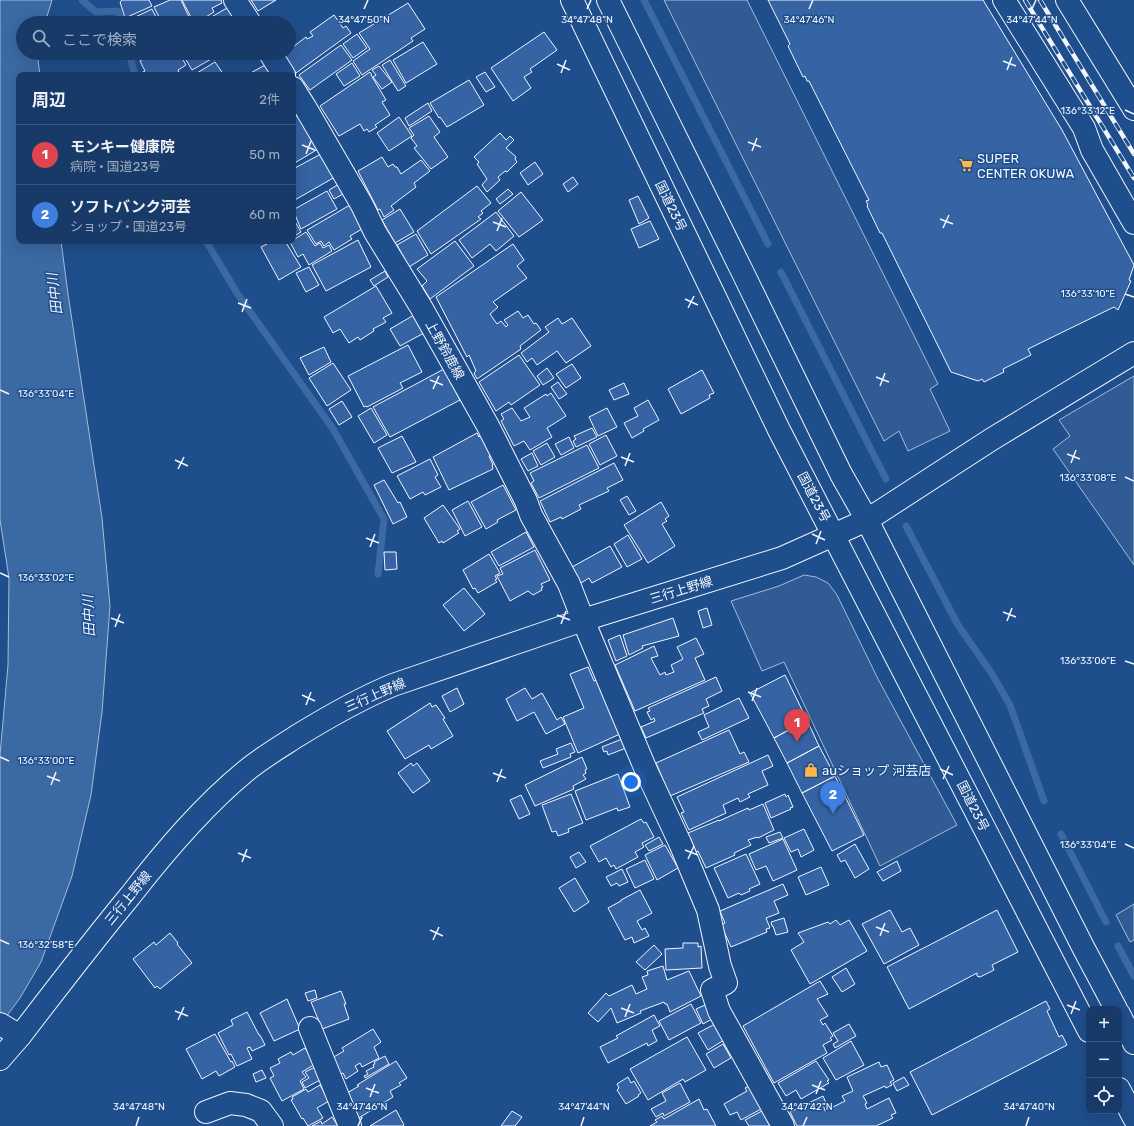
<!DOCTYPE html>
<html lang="ja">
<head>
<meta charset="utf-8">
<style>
  body { margin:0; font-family:Rubik,"Noto Sans JP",sans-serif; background:#20416f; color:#f1f3f6 }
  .controls { position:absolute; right:12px; bottom:12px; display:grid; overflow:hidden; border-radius:8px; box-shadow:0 4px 16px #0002 }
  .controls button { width:36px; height:36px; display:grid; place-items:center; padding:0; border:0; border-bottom:1px solid #36547d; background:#173a69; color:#f1f3f6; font:20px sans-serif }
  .you { position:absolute; left:631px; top:782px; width:14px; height:14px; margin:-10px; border:3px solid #fff; border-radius:50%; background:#1a73e8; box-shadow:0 0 0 6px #1a73e833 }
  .badge { display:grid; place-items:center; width:26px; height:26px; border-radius:50%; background:#8bbbb9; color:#fff; font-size:13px; font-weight:700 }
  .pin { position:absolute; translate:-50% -33px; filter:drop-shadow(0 1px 2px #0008) }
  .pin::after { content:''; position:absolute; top:21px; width:14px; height:12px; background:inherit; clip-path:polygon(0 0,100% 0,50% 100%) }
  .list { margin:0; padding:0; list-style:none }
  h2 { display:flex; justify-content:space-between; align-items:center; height:52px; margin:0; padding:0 16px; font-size:17px }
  h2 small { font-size:13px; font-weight:400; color:#9eadc0 }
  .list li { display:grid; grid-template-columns:26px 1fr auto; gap:12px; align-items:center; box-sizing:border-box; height:60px; padding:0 16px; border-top:1px solid #36547d }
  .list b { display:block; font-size:15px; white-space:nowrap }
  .list p { margin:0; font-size:13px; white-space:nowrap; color:#9eadc0 }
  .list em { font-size:13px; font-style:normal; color:#9eadc0 }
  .icon { flex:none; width:22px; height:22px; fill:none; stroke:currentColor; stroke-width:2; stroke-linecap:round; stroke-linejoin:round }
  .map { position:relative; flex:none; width:1134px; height:1126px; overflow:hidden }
  .search { position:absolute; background:#173a69; box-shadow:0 4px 16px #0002; left:16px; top:16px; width:280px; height:44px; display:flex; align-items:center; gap:10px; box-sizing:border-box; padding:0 14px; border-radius:22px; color:#9eadc0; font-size:15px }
  .panel { position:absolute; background:#173a69; box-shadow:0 4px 16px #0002; left:16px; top:72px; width:280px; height:172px; border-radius:8px }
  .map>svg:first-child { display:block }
  .parking { fill:#305b95; stroke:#a8bbd7 }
  .water { fill:#3b69a3; stroke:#a8bbd7 }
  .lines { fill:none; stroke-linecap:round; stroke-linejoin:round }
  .stream { stroke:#3b69a3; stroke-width:7 }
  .building { fill:#3563a3; stroke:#f2f6ff }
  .minor-casing { stroke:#f2f6ff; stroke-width:24 }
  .major-casing { stroke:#f2f6ff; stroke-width:24 }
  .highway-casing { stroke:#f2f6ff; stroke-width:24 }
  .minor { stroke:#1f4e8c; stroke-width:22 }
  .major { stroke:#1f4e8c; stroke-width:22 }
  .highway { stroke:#1f4e8c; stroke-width:22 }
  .rail-casing { stroke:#f2f6ff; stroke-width:4.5 }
  .rail { stroke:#1f4e8c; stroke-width:3; stroke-dasharray:9; stroke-linecap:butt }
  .ticks { fill:none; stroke:#f2f6ff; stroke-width:1.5 }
  .labels { text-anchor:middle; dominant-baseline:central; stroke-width:3; stroke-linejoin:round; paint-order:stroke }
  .poi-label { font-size:13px; fill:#f2f6ff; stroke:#1f4e8c; text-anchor:start }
  .street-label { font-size:13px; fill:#f2f6ff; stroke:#1f4e8c }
  .water-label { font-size:14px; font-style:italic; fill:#f2f6ff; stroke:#1f4e8c }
  .ticks-label { font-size:10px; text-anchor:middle; fill:#f2f6ff; stroke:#1f4e8c; stroke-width:3; stroke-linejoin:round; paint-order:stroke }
</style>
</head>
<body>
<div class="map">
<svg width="1134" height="1126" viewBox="0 0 1134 1126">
  <rect width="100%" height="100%" fill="#1f4e8c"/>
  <path class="parking" d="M664,0H747L938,384L930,389L950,431L908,451L899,431L884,441Z
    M1134,376V565L1053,449L1070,436L1059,420Z
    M804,575L816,577L828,583L837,595L878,679L957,825L880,866L784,662L762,671L731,601L779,586Z
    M1134,904V940L1130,942L1116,915Z"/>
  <path class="water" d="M0,0H52L45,23H23V53H37L40,75H19V241H61L68,294L102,518L110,606L102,712L91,795L72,876L41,962L20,998L0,1025V755L8,665L9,578L0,520Z"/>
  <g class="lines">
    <path class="stream" d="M82,0L96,12L118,11L121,23
      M644,0L768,244
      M129,53L135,75
      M206,241L237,293L333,429L384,519L378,574
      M781,272L886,479
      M906,526L958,625L992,674L1010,705L1044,801
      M1061,834L1106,922
      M1118,946L1134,976"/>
  </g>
  <path class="building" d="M122,0H149L152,6L125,18L120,2Z
    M170,0H181L190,19L182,22L181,20L176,23H162L154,7Z
    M182,0H221L222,3L212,8L214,12L196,23H194Z
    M251,0H276L258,11Z
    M768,0H983L1062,130L1134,265L1129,280L1131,281L1118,310L1114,307L1028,349L1031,355L1003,369L1004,372L984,382L982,379L978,381L951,372L882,233H880L867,206L868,205L866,201L869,200L809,81H807L805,76L803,77L788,46L790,44Z
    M408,3L425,29L411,38L413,41L362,75L353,61L370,49L359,33Z
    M227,8L237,23H201Z
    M152,9L159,23H131L129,20Z
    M334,15L343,28L346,26L351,33L296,73L282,55L285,53H289V50L306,37L307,39L313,36L310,32Z
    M544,32L557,50L530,69L532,72L524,77L531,88L513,101L491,68Z
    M357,34L367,48L353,58L343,44Z
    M423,42L437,64L406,83L393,60Z
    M341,45L352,60L310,90L299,75Z
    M153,53H179L186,65L178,70L179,72L174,75H140L139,74L145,71L140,61Z
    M182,53H227L214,60L213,58L192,70Z
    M390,60L406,86L398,91L382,65Z
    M215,62L224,75H198L197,73Z
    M352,63L360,76L344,86L336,74Z
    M265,65L272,75H247Z
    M379,66L392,82L382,89L373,77L376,75L372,70Z
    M370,72L372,75H371L386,100L382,102L390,115L375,125L377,127L369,132L367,129L364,131L360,124L339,136L320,106Z
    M485,72L495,87L486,92L476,77Z
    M469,80L484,105L447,127L440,117L439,118L430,103Z
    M428,103L432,111L409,126L405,118Z
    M298,115L318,149L293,164V118Z
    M429,116L440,132L434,137L448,157L431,169L414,148L417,146L411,138L414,135L409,128Z
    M399,117L412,136L389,151L377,133Z
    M500,133L506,140L510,136L514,140L506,148L516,157L515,159L517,162L507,172L505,171L498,177L500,180L487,192L482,185L487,179L477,164L479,162L474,157Z
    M321,154L335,177L293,201V169Z
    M382,157L388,167L393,164L395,167H397L401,174L421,160L430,171L414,183L416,187L391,206L394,210L384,217L380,209L378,210L358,171Z
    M535,162L543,174L528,185L520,173Z
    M573,177L578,184L568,192L563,184Z
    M339,184L343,194L334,199L329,190Z
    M477,186L491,203L481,211L483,213L478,217L481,219L431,254L417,231Z
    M508,189L513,194L500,204L496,199Z
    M327,191L337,209L301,229L293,210Z
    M521,192L543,220L519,237L498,211Z
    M638,196L649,218L639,224L629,200Z
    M350,205L362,229L350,236L352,239L334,250L329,242L324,246L321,241L316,244L307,230Z
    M400,209L414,232L395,243L382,220Z
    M496,212L514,236L496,251L490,244L472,258L459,240Z
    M293,218L301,232L293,237Z
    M650,221L659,239L639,248L631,229Z
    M306,232L315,246L320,243L323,248L329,245L332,251L309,265L303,254L298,257L290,242Z
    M416,234L428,255L409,267L397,245Z
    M358,240L371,267L326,291L312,265Z
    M265,241H285L301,267L279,280L261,247L267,244Z
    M455,241L474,266L430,299L422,286L427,281L417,269Z
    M513,244L524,260L517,266L527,278L493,302L498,307L490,314L497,324L501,321L506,327L508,325L504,320L518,311L523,318L528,315L534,324L536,323L541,330L520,346L521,349L477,379L474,373L476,371L469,355L467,357L436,297Z
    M309,267L319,285L306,292L296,273Z
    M385,271L388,277L374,286L370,280Z
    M376,286L392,313L383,318L386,322L373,329L374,331L360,340L358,337L349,343L340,329L333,333L324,317Z
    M414,315L424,333L400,346L390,329Z
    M558,318L562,324L572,318L591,346L566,363L557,351L537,365L532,358L527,362L521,353L549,332L545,327Z
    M408,345L422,372L400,383L403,388L367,407L366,406L364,407L348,376Z
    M324,347L331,362L309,375L300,358Z
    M519,355L540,385L511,405L509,402L496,411L479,382Z
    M333,363L351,390L327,406L309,378Z
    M572,364L581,378L566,388L556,374Z
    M547,368L554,378L543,385L537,376Z
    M444,369L460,400L390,437L373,407Z
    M702,370L714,393L709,395L710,398L681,414L668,389Z
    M558,382L567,394L559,399L551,387Z
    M624,383L629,394L614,400L609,390Z
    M551,393L566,416L547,428L552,437L530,450L524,441L514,446L501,421L504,419L501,414L512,408L521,421L530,417L524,408L546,394L547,396Z
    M648,400L659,420L643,429L644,431L632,438L624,423L638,416L634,408Z
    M342,401L352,417L339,425L329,409Z
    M371,408L387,435L374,443L358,416Z
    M607,408L617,427L598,436L589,417Z
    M592,428L597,437L576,447L573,441L576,439L574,436Z
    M477,433L479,437L481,435L491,455L489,456L493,465H492L493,469L449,490L433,457Z
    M606,435L617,456L600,465L589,444Z
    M402,436L416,462L392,473L378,448Z
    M569,437L574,448L561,455L555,444Z
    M547,443L555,457L541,465L533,451Z
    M587,445L599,468L539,498L531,483L534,481L530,473Z
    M532,453L538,466L528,471L521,459Z
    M430,459L438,475L435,477L441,487L425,495L423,492L410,499L397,476Z
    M614,463L623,480L607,488L609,491L579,505L581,509L562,519L561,517L550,522L540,501Z
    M384,480L398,503L400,502L407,517L393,524L374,485Z
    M503,485L516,510L497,520L498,522L486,529L471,502Z
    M627,496L636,511L629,515L620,500Z
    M468,501L482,527L465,536L452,510Z
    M661,502L669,516L665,519L667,521L662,524L675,546L648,563L624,525Z
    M443,505L460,529L457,531L459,533L443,543L442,541L439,543L424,518Z
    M526,532L534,547L499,566L491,552Z
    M628,535L642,559L627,567L614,544Z
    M610,546L622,567L592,583L589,578L581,583L572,567Z
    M535,550L550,580L541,584L543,587L541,588L542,590L533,595L528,591L510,601L497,576L503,574L500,568Z
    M384,552H396L397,569L385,570Z
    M489,554L500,573L495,576L497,579L495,580L497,582L478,593L475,588L473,589L463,570Z
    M464,588L485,614L464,631L443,605Z
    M707,608L712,625L703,628L698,611Z
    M673,618L679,636L642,646L643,648L629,655L623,635Z
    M620,635L627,656L616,661L608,640Z
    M696,638L704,654L695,658L705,680L635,711L615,665L654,646L658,656L651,658L660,675L665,672L666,675L674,672L671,665L683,659L677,647Z
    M588,667L594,681L597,680L620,734L578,753L563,717L584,708L570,674Z
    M785,675L807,720L774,738L750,693Z
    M716,677L722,691L706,699L709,706L702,709L704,713L646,738L641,727L655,721L654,718L651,720L647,712L650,711L648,708Z
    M457,688L464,704L450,712L442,696Z
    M525,688L532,699L542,693L557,720L561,717L565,724L546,734L534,712L517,721L506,699Z
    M739,698L749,718L702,740L698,732L709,727L704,715Z
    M430,703L432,707L436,705L445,718L443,719L453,736L431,749L429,745L405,759L387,731Z
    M807,720L819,746L787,763L774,738Z
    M729,730L740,754L744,752L749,762L670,796L656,763Z
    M622,739L626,748L608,755L607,751L604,752L602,747Z
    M571,743L575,752L570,754L571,757L543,768L540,761L558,754L556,749Z
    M819,746L835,776L802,793L787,763Z
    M768,755L773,766L762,771L768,785L748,794L750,797L740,802L738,798L723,805L726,813L689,830L681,813L684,812L677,797Z
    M582,757L587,769L585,770L586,773L583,775L586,779L573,786L574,789L535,806L525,785Z
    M411,763L413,766L417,763L430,781L413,793L398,773Z
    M618,774L630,807L618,811L617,808L586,820L575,791Z
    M835,776L864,835L832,851L802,793Z
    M571,794L583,823L568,829L569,832L558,836L556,831L552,832L542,805Z
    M785,794L786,797L788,795L793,807L790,808L791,809L771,818L765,803Z
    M521,795L530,814L519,819L510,800Z
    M763,804L774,830L758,838L757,837L748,840L751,845L734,853L735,855L706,868L698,851L696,852L688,833L719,820V821L748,808L749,810Z
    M641,819L644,823L646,822L654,837L642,843L644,847L635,852L638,857L616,869L614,865L611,867L606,858L599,862L590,846Z
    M804,829L814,850L801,857L798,849L791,852L784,838Z
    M780,832L783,838L769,843L766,837Z
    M659,837L663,844L649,851L645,845Z
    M783,839L797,870L773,881L766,866L756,870L749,854Z
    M855,844L869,869L855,878L845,860L841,862L837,855Z
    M665,845L678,868L657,880L645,855Z
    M579,852L586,862L576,868L570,857Z
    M746,854L760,884L749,889L750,891L741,895L739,893L728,898L714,868Z
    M645,860L654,879L635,888L626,869Z
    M897,861L901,871L883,881L877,872Z
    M821,867L829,885L806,895L798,877Z
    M622,869L628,882L619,886L617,883L611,886L606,877Z
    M575,878L589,902L574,912L559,888Z
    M783,884L788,895L774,901L779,913L766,918L770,928L766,929L767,932L731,947L721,925L725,923L720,911Z
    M640,890L652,913L637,921L642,930L645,928L649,936L634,943L632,937L625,940L608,908L621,901V900Z
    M890,910L902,932L910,928L919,945L884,964L862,924Z
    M997,910L1018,952L992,965L994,970L980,977L977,976V973L909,1009L887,967Z
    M784,918L788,932L776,935L773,926H772L771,922Z
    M836,920L840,925L849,920L867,951L810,984L791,950L804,942L798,933L828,922L830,924Z
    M170,933L178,943L177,944L192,963L160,989L157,986L155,988L133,959L154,942L156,945Z
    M683,943H698V947L701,946L702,968L666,970L665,949L683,948Z
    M654,945L662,954L645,970L636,962Z
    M663,966L667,980L689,971L701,996L670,1012L667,1004H665L664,1002L640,1011L641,1013L617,1023L611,1008L598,1022L588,1013L606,993L609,996L632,985L636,994L647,989L642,977L648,975L647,971Z
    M846,968L855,984L842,992L832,977Z
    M820,981L828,994L817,999L828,1016L820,1020L823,1025L825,1023L833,1036L830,1038L832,1040L823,1045L827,1053L774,1083L743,1026Z
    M315,990L317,998L308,1001L305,993Z
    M341,991L346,1004H344L349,1019L322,1029L311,1002Z
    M287,999L300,1029L274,1041L260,1013Z
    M1046,1001L1050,1009L1047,1011L1059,1037L1062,1035L1067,1045L932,1115L910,1072Z
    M691,1004L701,1023L669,1040L659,1021Z
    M705,1005L712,1019L703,1024L696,1009Z
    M247,1012L259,1035H260L265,1045L252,1051L250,1047L247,1048L252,1059L237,1066L231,1054L229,1055L218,1033L233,1025L231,1020Z
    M654,1015L660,1026L652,1030L657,1041L648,1046L647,1043L608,1063L600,1047L618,1038L616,1036Z
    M715,1024L724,1040L708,1050L698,1033Z
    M849,1024L856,1036L835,1048L833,1044L838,1041L833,1033Z
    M373,1029L381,1042L374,1047L379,1058L362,1067L360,1063L355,1066L358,1071L346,1079L343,1073L339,1075L332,1058L344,1051L342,1048Z
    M215,1034L231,1062L232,1061L235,1067L219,1076L216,1071L202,1079L186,1049Z
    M687,1037L706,1070L685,1082L683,1079L648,1100L630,1069Z
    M851,1041L864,1065L836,1080L823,1058Z
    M723,1044L731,1058L714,1068L706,1054Z
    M305,1048L315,1064L302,1072L306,1077L300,1081L304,1089L282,1101L270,1078L274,1076L270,1068L280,1063L278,1059L291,1052L293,1055Z
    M385,1056L389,1064L365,1078L364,1076L368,1074L366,1071L374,1067L373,1065L375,1064L374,1062Z
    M396,1061L407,1078L399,1083L401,1085L390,1091L393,1097L357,1119L347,1093L359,1086L357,1085Z
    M816,1061L829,1080L827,1081L829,1083L801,1099L796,1090L786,1096L778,1083Z
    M879,1062L881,1067L887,1065L894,1080L890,1082L892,1085L886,1088L885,1086L863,1096L867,1103L865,1104L867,1109L889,1098L896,1113L891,1115L893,1118L876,1126H797L790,1112L823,1096L826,1103L823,1104L825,1111L845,1101L842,1096L853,1091L847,1077Z
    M315,1067L318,1072L316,1073L320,1080L305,1088L302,1082L309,1078L305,1072Z
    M262,1070L266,1078L256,1082L253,1074Z
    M628,1077L631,1083L634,1081L641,1093L638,1095L639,1096L626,1104L617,1090L619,1088L617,1084Z
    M904,1077L909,1085L897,1091L893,1083Z
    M680,1083L690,1102L664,1116L663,1113L656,1117L651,1109L666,1101L662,1093Z
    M320,1085L329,1101L317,1108L323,1118L308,1126L303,1118L302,1119L291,1100L293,1099L292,1097L306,1089L308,1092Z
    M749,1086L761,1109L741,1120L737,1112L730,1115L724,1104L747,1091L745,1088Z
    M699,1099L704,1110L707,1109L716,1126H650L657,1122L655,1120L662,1116L664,1119Z
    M396,1110L404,1125L403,1126H370Z
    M512,1111L522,1117L515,1126H501Z
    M762,1111L770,1126H749L745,1120Z
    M332,1117L338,1126H312L321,1121L322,1124Z"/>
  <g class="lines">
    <defs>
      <path id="minor" d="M1004,0L1084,128L1092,150L1134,223
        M1067,0L1134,109
        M867,520L992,439L1134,353
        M583,620L646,770L680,843L708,910L720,966L726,983L712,990L719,1011L783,1126
        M310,1028L350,1126
        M0,1059L20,1036
        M206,1112L230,1103L246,1105L261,1111L272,1126"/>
      <path id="major" d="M235,0L250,23
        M270,53L284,75
        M293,88L305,107L362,205L375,232L421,307L488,426L526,501L531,515L569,584L583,620
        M0,1024L20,1036C56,989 92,942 130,896C165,851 203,806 247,770C263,757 280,747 297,736C328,717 359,699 393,685L583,620L782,558L867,520"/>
      <path id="highway" d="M572,0L779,430L1089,1031
        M608,0L743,273L841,474L867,520L1083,947L1116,1009
        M1119,1014L1134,1043
        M1119,1089L1134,1118"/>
    </defs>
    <use href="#minor" class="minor-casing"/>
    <use href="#major" class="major-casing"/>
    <use href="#highway" class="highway-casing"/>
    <use href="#minor" class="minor"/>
    <use href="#major" class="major"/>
    <use href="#highway" class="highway"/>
    <defs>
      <path id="rail" d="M1025,0L1134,178
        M1040,0L1134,154"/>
    </defs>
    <use href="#rail" class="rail-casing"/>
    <use href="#rail" class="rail"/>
  </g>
  <path class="ticks" d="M364,9L368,0M587,9L591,0M809,9L813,0M1032,9L1036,0M1003,61L1016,66M557,64L570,70M1007,70L1012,57M561,73L566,60M1125,110L1134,114M748,142L761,147M302,145L315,150M752,151L757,138M306,154L311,141M940,219L953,224M493,222L506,227M943,228L949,215M497,231L502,218M1125,294L1134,297M685,299L698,305M238,303L251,308M688,308L694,296M242,312L247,299M876,377L889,382M430,380L443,385M880,386L885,373M433,389L439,376M0,390L9,394M1067,454L1080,459M621,457L634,462M175,460L188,466M1071,463L1076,450M625,466L630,453M178,469L184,457M1125,477L1134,481M812,534L825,540M366,538L379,543M816,544L821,531M370,547L375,534M0,573L9,577M1003,612L1016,617M557,615L570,620M111,618L124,623M1007,621L1012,608M561,624L566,611M115,627L120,614M1125,661L1134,664M748,692L761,697M302,695L315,701M752,701L757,688M306,705L311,692M0,757L9,761M940,769L953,775M493,773L506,778M47,776L60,781M943,779L949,766M497,782L502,769M51,785L56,772M1125,844L1134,848M685,850L698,855M238,853L251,858M688,859L694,846M242,862L247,849M876,927L889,932M430,930L443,936M880,936L885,923M0,940L9,944M433,940L439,927M1067,1005L1080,1010M621,1008L634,1013M175,1011L188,1016M1071,1014L1076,1001M625,1017L630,1004M178,1020L184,1007M812,1085L825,1090M366,1088L379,1093M816,1094L821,1081M370,1097L375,1084M136,1126L139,1117M358,1126L362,1117M581,1126L584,1117M803,1126L807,1117M1026,1126L1029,1117"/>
  <defs>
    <symbol id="supermarket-bare" viewBox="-9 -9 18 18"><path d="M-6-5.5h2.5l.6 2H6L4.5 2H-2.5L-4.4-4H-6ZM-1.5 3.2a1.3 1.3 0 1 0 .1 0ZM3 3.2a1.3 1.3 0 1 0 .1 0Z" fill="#ffb74d" stroke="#1f4e8c" stroke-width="2.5" paint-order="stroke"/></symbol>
    <symbol id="shop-bare" viewBox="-9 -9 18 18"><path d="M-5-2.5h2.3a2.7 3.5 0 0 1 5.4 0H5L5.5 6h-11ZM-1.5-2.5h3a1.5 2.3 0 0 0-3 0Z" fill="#ffb74d" stroke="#1f4e8c" stroke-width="2.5" paint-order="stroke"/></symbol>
  </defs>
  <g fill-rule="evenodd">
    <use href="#supermarket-bare" x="956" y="155" width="20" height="20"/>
    <use href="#shop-bare" x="801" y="760" width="20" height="20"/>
  </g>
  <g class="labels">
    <g class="poi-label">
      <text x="977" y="158">SUPER<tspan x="977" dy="15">CENTER OKUWA</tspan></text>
      <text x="822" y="770">auショップ 河芸店</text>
    </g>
    <g class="street-label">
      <text transform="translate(671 206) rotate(64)">国道23号</text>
      <text transform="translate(445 350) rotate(61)">上野鈴鹿線</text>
      <text transform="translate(814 497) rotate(62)">国道23号</text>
      <text transform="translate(681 590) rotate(-17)">三行上野線</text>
      <text transform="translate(375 695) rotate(-24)">三行上野線</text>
      <text transform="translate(973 806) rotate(63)">国道23号</text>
      <text transform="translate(128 898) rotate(-51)">三行上野線</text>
    </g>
    <g class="water-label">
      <text transform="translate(55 294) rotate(-97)">田中川</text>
      <text transform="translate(89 616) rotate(-93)">田中川</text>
    </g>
  </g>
  <g class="ticks-label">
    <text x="364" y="23">34°47'50"N</text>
    <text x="587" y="23">34°47'48"N</text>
    <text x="809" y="23">34°47'46"N</text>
    <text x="1032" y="23">34°47'44"N</text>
    <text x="1088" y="114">136°33'12"E</text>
    <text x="1088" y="297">136°33'10"E</text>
    <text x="46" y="397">136°33'04"E</text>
    <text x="1088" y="481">136°33'08"E</text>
    <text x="46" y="581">136°33'02"E</text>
    <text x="1088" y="664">136°33'06"E</text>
    <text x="46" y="764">136°33'00"E</text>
    <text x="1088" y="848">136°33'04"E</text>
    <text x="46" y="948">136°32'58"E</text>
    <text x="139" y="1110">34°47'48"N</text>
    <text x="362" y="1110">34°47'46"N</text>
    <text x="584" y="1110">34°47'44"N</text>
    <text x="807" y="1110">34°47'42"N</text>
    <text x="1029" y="1110">34°47'40"N</text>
  </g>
</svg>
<div class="controls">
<button>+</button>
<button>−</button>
<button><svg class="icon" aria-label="locate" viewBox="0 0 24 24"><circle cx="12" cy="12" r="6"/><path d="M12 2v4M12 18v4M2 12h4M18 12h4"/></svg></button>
</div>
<div class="you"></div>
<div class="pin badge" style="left:797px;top:742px;background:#e0444e">1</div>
<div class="pin badge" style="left:833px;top:814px;background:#3f7fe0">2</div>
<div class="search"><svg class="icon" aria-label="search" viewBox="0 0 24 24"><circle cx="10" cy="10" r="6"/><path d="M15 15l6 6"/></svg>ここで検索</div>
<section class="panel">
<h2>周辺<small>2件</small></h2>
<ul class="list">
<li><span class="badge" style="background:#e0444e">1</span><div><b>モンキー健康院</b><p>病院 · 国道23号</p></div><em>50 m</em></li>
<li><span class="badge" style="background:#3f7fe0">2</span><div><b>ソフトバンク河芸</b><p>ショップ · 国道23号</p></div><em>60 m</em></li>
</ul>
</section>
</div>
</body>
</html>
